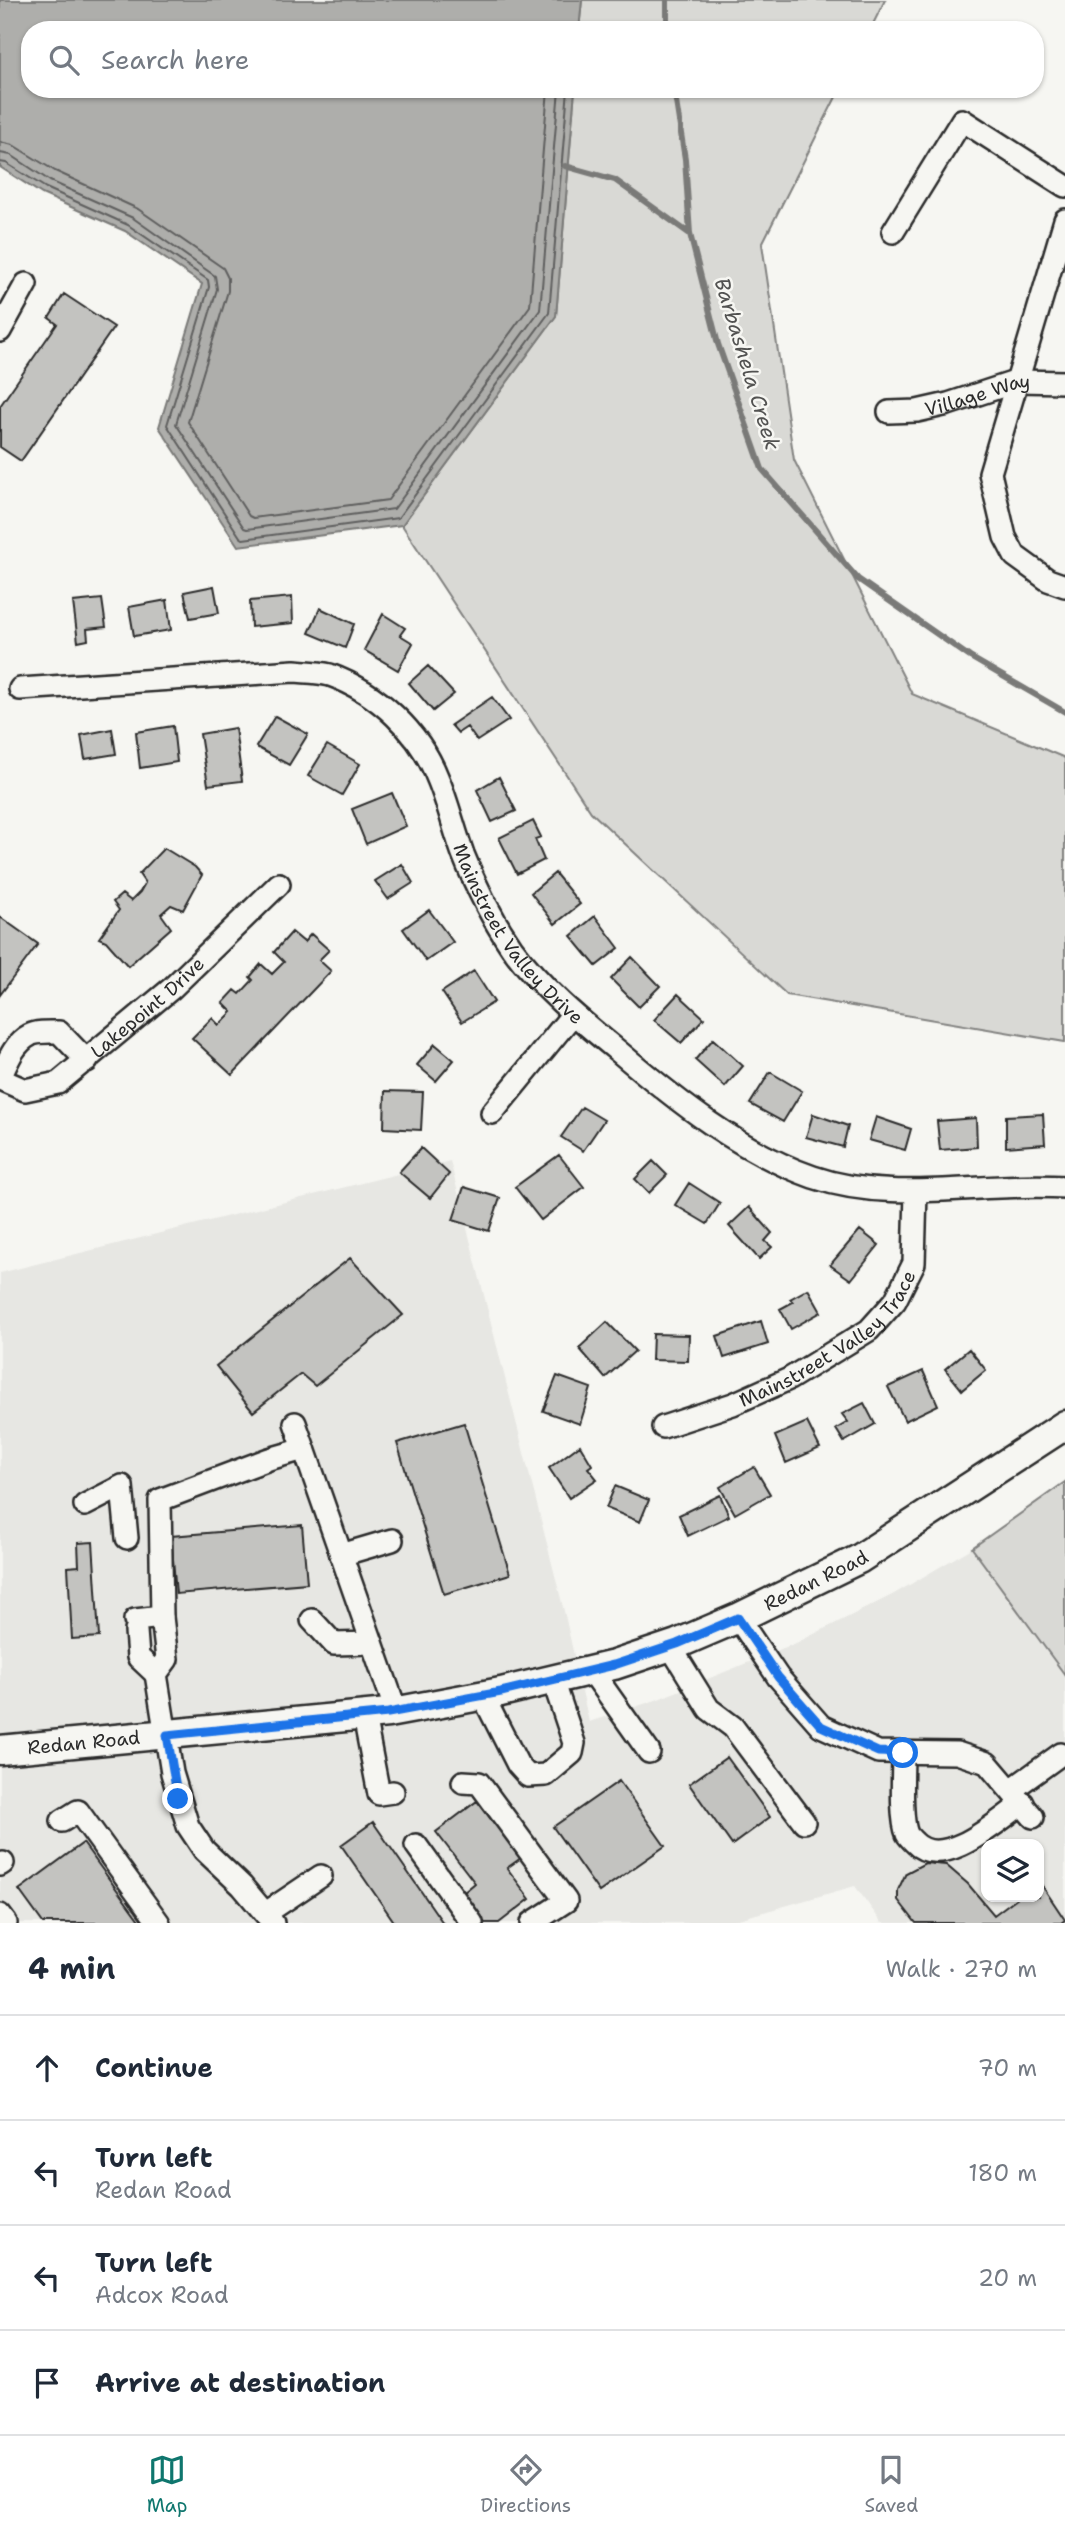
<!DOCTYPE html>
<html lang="en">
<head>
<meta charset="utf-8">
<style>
  body { margin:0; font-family:"Shantell Sans",sans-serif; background:#f2f2f3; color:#1f2937 }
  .controls { position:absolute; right:21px; bottom:21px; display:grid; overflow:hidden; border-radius:14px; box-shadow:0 2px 5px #0004 }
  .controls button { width:63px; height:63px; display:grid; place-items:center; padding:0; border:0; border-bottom:2px solid #e0e1e3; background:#fff; color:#1f2937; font:35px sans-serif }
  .stop { position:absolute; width:21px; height:21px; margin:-16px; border:5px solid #1a73e8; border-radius:50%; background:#fff }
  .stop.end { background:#1a73e8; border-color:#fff; box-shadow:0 2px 7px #0008 }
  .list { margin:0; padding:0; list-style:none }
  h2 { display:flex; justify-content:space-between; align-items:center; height:91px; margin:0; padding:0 28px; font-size:30px }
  h2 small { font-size:23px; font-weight:400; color:#747a83 }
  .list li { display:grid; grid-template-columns:46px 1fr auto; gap:21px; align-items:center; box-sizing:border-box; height:105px; padding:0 28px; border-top:2px solid #e0e1e3 }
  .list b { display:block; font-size:26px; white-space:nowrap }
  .list p { margin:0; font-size:23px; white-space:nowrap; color:#747a83 }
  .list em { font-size:23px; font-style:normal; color:#747a83 }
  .icon { flex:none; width:38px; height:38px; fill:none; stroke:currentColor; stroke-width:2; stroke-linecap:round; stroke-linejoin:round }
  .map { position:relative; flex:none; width:1065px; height:1923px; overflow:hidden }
  .search { position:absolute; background:#fff; box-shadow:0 2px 5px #0004; left:21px; right:21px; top:21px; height:77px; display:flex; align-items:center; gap:18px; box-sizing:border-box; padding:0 24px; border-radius:28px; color:#747a83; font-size:26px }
  .sheet { height:511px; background:#fff }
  nav { display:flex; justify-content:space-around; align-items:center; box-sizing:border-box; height:98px; border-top:2px solid #e0e1e3; background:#fff; font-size:19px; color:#747a83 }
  nav a { display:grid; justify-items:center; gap:4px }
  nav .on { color:#0f766e }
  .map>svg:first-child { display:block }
  .built { fill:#e7e7e3; fill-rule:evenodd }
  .green { fill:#d9d9d5; stroke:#828280; stroke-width:2 }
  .water { fill:#aeaeab; stroke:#7a7a78; stroke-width:2 }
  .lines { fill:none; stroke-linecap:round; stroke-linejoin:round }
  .shore { stroke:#5f5f5e; stroke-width:2 }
  .stream { stroke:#7a7a78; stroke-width:6 }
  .building { fill:#c3c3c0; stroke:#2b2b2b; stroke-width:2 }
  .minor-casing { stroke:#2b2b2b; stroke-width:26 }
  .major-casing { stroke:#2b2b2b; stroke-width:33 }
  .minor { stroke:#f6f6f2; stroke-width:21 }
  .major { stroke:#f6f6f2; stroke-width:28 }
  .route { stroke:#1a73e8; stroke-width:9 }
  .labels { text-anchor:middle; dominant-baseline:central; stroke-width:5; stroke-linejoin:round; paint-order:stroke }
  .street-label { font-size:19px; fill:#2b2b2b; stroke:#f6f6f2 }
  .water-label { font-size:21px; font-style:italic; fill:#525251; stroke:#f6f6f2 }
</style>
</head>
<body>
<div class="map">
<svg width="1065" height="1923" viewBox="0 0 1065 1923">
  <rect width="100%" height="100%" fill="#f6f6f2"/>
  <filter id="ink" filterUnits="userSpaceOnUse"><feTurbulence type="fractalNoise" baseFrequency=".0143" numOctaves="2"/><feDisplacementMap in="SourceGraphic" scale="14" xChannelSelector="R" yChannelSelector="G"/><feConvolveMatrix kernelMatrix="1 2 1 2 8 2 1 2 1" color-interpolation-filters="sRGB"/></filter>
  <g filter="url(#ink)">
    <path class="built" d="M450,1161L564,1611L589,1722L656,1700L796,1643L894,1594L972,1548L1065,1675V1923H882L855,1886L725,1923H0V1273ZM986,1844H1039V1897H986Z"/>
    <path class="green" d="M582,0H885L870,30H579Z
      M575,89H840L762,244L794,460L912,694L1065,758V1042L787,995L591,812L402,525L556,316Z
      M1065,1482V1675L972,1548Z"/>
    <path class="water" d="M0,0H582L579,30H30V89H575L556,316L402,525L238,546L159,427L202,284L125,231L42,194L0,167Z"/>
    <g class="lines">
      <path class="shore" d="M0,142L13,145L55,171L138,209L223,268L228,278V291L188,422L249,516L253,518L388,500L530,306L548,89
        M0,153L11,155L50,181L133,218L215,276L217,289L176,424L244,528L247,529L394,509L540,310L559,89
        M0,162L6,163L46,188L128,225L208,280L209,287L167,425L240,537L243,539L398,518L549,313L568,89"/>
      <path class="stream" d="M667,0V30
        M674,89L685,159L690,234L718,344L762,469L858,579L970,657L1065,712
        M565,166L615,180L690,234"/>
    </g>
    <path class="building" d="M64,294L114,327L21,461L0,447V406L57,324L49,318Z
      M214,586L219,613L190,618L184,592Z
      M292,597L293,623L251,627L250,601Z
      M102,599L106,627L87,629L88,640L78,642L73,602Z
      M167,600L171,630L134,636L129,607Z
      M320,608L354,624L345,648L309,633Z
      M383,614L405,628L400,635L413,643L398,670L364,650Z
      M428,666L454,694L433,711L409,683Z
      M492,697L509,720L477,741L467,727L458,733L451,725Z
      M275,716L308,734L289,765L256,747Z
      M173,726L177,762L140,768L136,732Z
      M235,728L242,781L208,785L200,734Z
      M112,729L116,754L85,759L81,735Z
      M327,745L360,764L342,795L308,776Z
      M499,777L516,811L492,822L477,790Z
      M392,793L406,826L366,844L352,809Z
      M533,821L541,837L535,839L544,860L517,874L499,838Z
      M164,848L195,867L202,875L183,910L171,905L161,914L171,928L128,966L106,941L99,938L119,910L113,902L122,894L131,901L140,892L145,883L139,874Z
      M402,864L413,883L388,899L375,881Z
      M555,873L580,904L555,924L531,893Z
      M429,910L453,942L426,961L403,929Z
      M595,916L619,948L596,966L571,936Z
      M0,917L38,944L0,995Z
      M292,932L304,942L311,934L329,950L319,960L331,971L232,1075L192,1038L212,1018L219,1025L232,1012L223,1003L235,990L240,994L253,980L250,977L261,964L272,974L284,962L274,952Z
      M632,957L660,986L639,1007L611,979Z
      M474,971L494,1002L462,1022L442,992Z
      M678,994L704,1018L681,1043L654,1020Z
      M713,1039L743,1066L725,1087L695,1060Z
      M435,1044L454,1060L436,1081L417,1065Z
      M770,1072L802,1091L783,1122L750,1104Z
      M385,1091L423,1092L421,1130L384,1128Z
      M582,1107L604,1120L583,1151L561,1137Z
      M813,1114L848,1126L843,1147L806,1137Z
      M1043,1114L1045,1144L1006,1147V1116Z
      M876,1117L911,1129L905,1150L869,1140Z
      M976,1118L977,1147L940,1150L937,1121Z
      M421,1148L449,1174L430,1198L399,1172Z
      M559,1155L584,1187L541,1220L515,1187Z
      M653,1161L667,1175L649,1193L635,1179Z
      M689,1183L720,1203L707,1224L675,1205Z
      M464,1187L500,1198L489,1231L453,1220Z
      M749,1207L772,1233L765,1241L772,1247L759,1259L729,1226Z
      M860,1230L879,1245L851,1280L830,1265Z
      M350,1258L403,1315L315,1386L301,1374L253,1412L216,1366Z
      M808,1289L821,1312L791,1329L780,1309L793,1302L790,1299Z
      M761,1321L768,1344L724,1358L717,1336Z
      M607,1322L635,1351L605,1378L579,1348Z
      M653,1334L689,1335L688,1361L652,1360Z
      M969,1349L986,1370L962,1390L945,1369Z
      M923,1371L938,1405L905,1421L888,1387Z
      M557,1376L591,1388L580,1424L543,1411Z
      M864,1403L875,1424L844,1442L836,1429L848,1422L842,1414Z
      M807,1422L820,1448L786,1463L775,1436Z
      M464,1423L510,1574L444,1594L397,1443Z
      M580,1445L592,1465L588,1468L597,1479L569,1498L549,1468Z
      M754,1467L770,1494L735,1514L720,1487Z
      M615,1486L649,1500L640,1522L606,1508Z
      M720,1495L729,1516L688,1536L679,1515Z
      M302,1525L307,1583L176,1594L171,1536Z
      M93,1542L99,1637L72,1639L68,1567L79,1566L78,1543Z
      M727,1757L770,1817L732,1845L689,1784Z
      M619,1781L665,1846L599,1892L553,1827Z
      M477,1801L521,1858L507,1868L530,1899L499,1923H485L463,1893L475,1883L436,1832Z
      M373,1822L443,1923H395L341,1845Z
      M83,1843L141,1923H43L19,1890Z
      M925,1863L946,1865L968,1884L994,1915L1018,1897H1039V1881L1065,1920L1061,1923H916L898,1900V1890L906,1873Z"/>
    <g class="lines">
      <defs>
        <g id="minor">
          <path d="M1065,220L990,473L1005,537L1015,556L1048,580L1065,586"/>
          <path d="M893,232L962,120L1065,186"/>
          <path d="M0,331L26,284"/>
          <path id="s1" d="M889,412L917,411L948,404L1018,381L1065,382"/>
          <path id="s2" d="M20,689L294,671C305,672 319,672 330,675C377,692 420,732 438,779C448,803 454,829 463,854C476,887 492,919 512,948C541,988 580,1020 618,1051C677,1101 739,1151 813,1177C894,1205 981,1181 1065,1187"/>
          <path d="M0,1078C7,1063 14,1043 30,1035C37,1031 51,1032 59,1032L87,1061"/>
          <path id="s3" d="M0,1079L25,1090L58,1083L172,988L279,884"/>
          <path d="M492,1113L573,1014"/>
          <path d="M295,1423L396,1711"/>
          <path id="s4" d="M663,1427L733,1404L789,1379L869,1330L895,1301L914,1263L916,1192"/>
          <path d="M85,1505L122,1486L127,1538"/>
          <path d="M341,1555L392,1540"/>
          <path d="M162,1617L160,1500L269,1459L304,1449"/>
          <path d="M738,1618L778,1677L821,1726L878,1752L957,1753L987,1763L1033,1817"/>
          <path d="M135,1620L162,1617L167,1659L156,1674L172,1773L188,1826L204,1850L242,1886L273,1923"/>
          <path d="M312,1620L334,1644L372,1643"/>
          <path d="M136,1631L138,1657L156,1674"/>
          <path d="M670,1646L709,1709L733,1727L804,1822"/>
          <path d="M591,1670L649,1752"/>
          <path d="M483,1696L518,1765L528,1776L546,1775L572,1753L574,1743L553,1680"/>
          <path d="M364,1716L379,1794L393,1792"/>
          <path d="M903,1753C903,1772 900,1818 907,1834C908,1836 913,1841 914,1842C942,1872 998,1821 1023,1803"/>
          <path d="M463,1782L479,1783L566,1901L532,1923"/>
          <path d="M1011,1790L1061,1754"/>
          <path d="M62,1821L78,1811L159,1923"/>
          <path d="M416,1845L472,1923"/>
          <path d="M0,1865L3,1863"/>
          <path d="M266,1913L321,1876"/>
          <path d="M0,1915L6,1923"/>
        </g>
        <g id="major">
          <path id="s5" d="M0,1750L388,1713L501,1692L614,1665L677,1644L738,1618L859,1559L1065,1425"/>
        </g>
      </defs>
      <use href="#minor" class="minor-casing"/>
      <use href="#major" class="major-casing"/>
      <use href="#minor" class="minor"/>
      <use href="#major" class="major"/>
    </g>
  </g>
  <g class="lines" filter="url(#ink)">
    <path class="route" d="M178,1799L167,1735L388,1713L501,1692L614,1665L677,1644L738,1618L778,1677L821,1726L878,1752L903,1753"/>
  </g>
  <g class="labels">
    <g class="street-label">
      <text stroke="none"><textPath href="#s1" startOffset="91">Village Way</textPath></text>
      <text stroke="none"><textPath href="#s2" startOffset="642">Mainstreet Valley Drive</textPath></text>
      <text stroke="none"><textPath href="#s3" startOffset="178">Lakepoint Drive</textPath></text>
      <text stroke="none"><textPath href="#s4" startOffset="191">Mainstreet Valley Trace</textPath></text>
      <text stroke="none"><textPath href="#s5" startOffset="840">Redan Road</textPath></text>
      <text stroke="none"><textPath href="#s5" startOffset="84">Redan Road</textPath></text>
    </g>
    <g class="water-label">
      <text transform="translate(747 364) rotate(73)">Barbashela Creek</text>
    </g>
  </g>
</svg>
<div class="controls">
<button><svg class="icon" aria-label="layers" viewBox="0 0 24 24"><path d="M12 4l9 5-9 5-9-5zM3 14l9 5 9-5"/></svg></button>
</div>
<div class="stop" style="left:903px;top:1753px"></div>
<div class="stop end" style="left:178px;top:1799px"></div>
<div class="search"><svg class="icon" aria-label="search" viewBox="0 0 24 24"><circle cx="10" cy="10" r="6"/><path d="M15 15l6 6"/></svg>Search here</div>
</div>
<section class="sheet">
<h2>4 min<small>Walk · 270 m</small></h2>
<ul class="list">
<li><svg class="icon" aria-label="ahead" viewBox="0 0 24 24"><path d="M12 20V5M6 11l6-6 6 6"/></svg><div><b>Continue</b></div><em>70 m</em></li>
<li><svg class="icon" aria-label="left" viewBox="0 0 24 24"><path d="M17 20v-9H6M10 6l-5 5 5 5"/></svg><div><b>Turn left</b><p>Redan Road</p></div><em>180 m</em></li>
<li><svg class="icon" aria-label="left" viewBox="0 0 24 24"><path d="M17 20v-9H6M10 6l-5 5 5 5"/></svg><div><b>Turn left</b><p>Adcox Road</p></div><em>20 m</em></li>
<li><svg class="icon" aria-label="arrive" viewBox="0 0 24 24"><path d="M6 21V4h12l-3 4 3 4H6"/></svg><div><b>Arrive at destination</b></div></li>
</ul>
</section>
<nav>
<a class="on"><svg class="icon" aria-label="map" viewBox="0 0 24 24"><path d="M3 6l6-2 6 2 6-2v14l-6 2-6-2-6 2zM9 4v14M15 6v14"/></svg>Map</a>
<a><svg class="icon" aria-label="directions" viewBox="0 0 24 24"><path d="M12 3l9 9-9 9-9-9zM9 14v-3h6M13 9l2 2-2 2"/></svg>Directions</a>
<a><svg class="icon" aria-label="saved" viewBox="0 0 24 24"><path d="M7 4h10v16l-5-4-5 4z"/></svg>Saved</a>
</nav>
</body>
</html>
